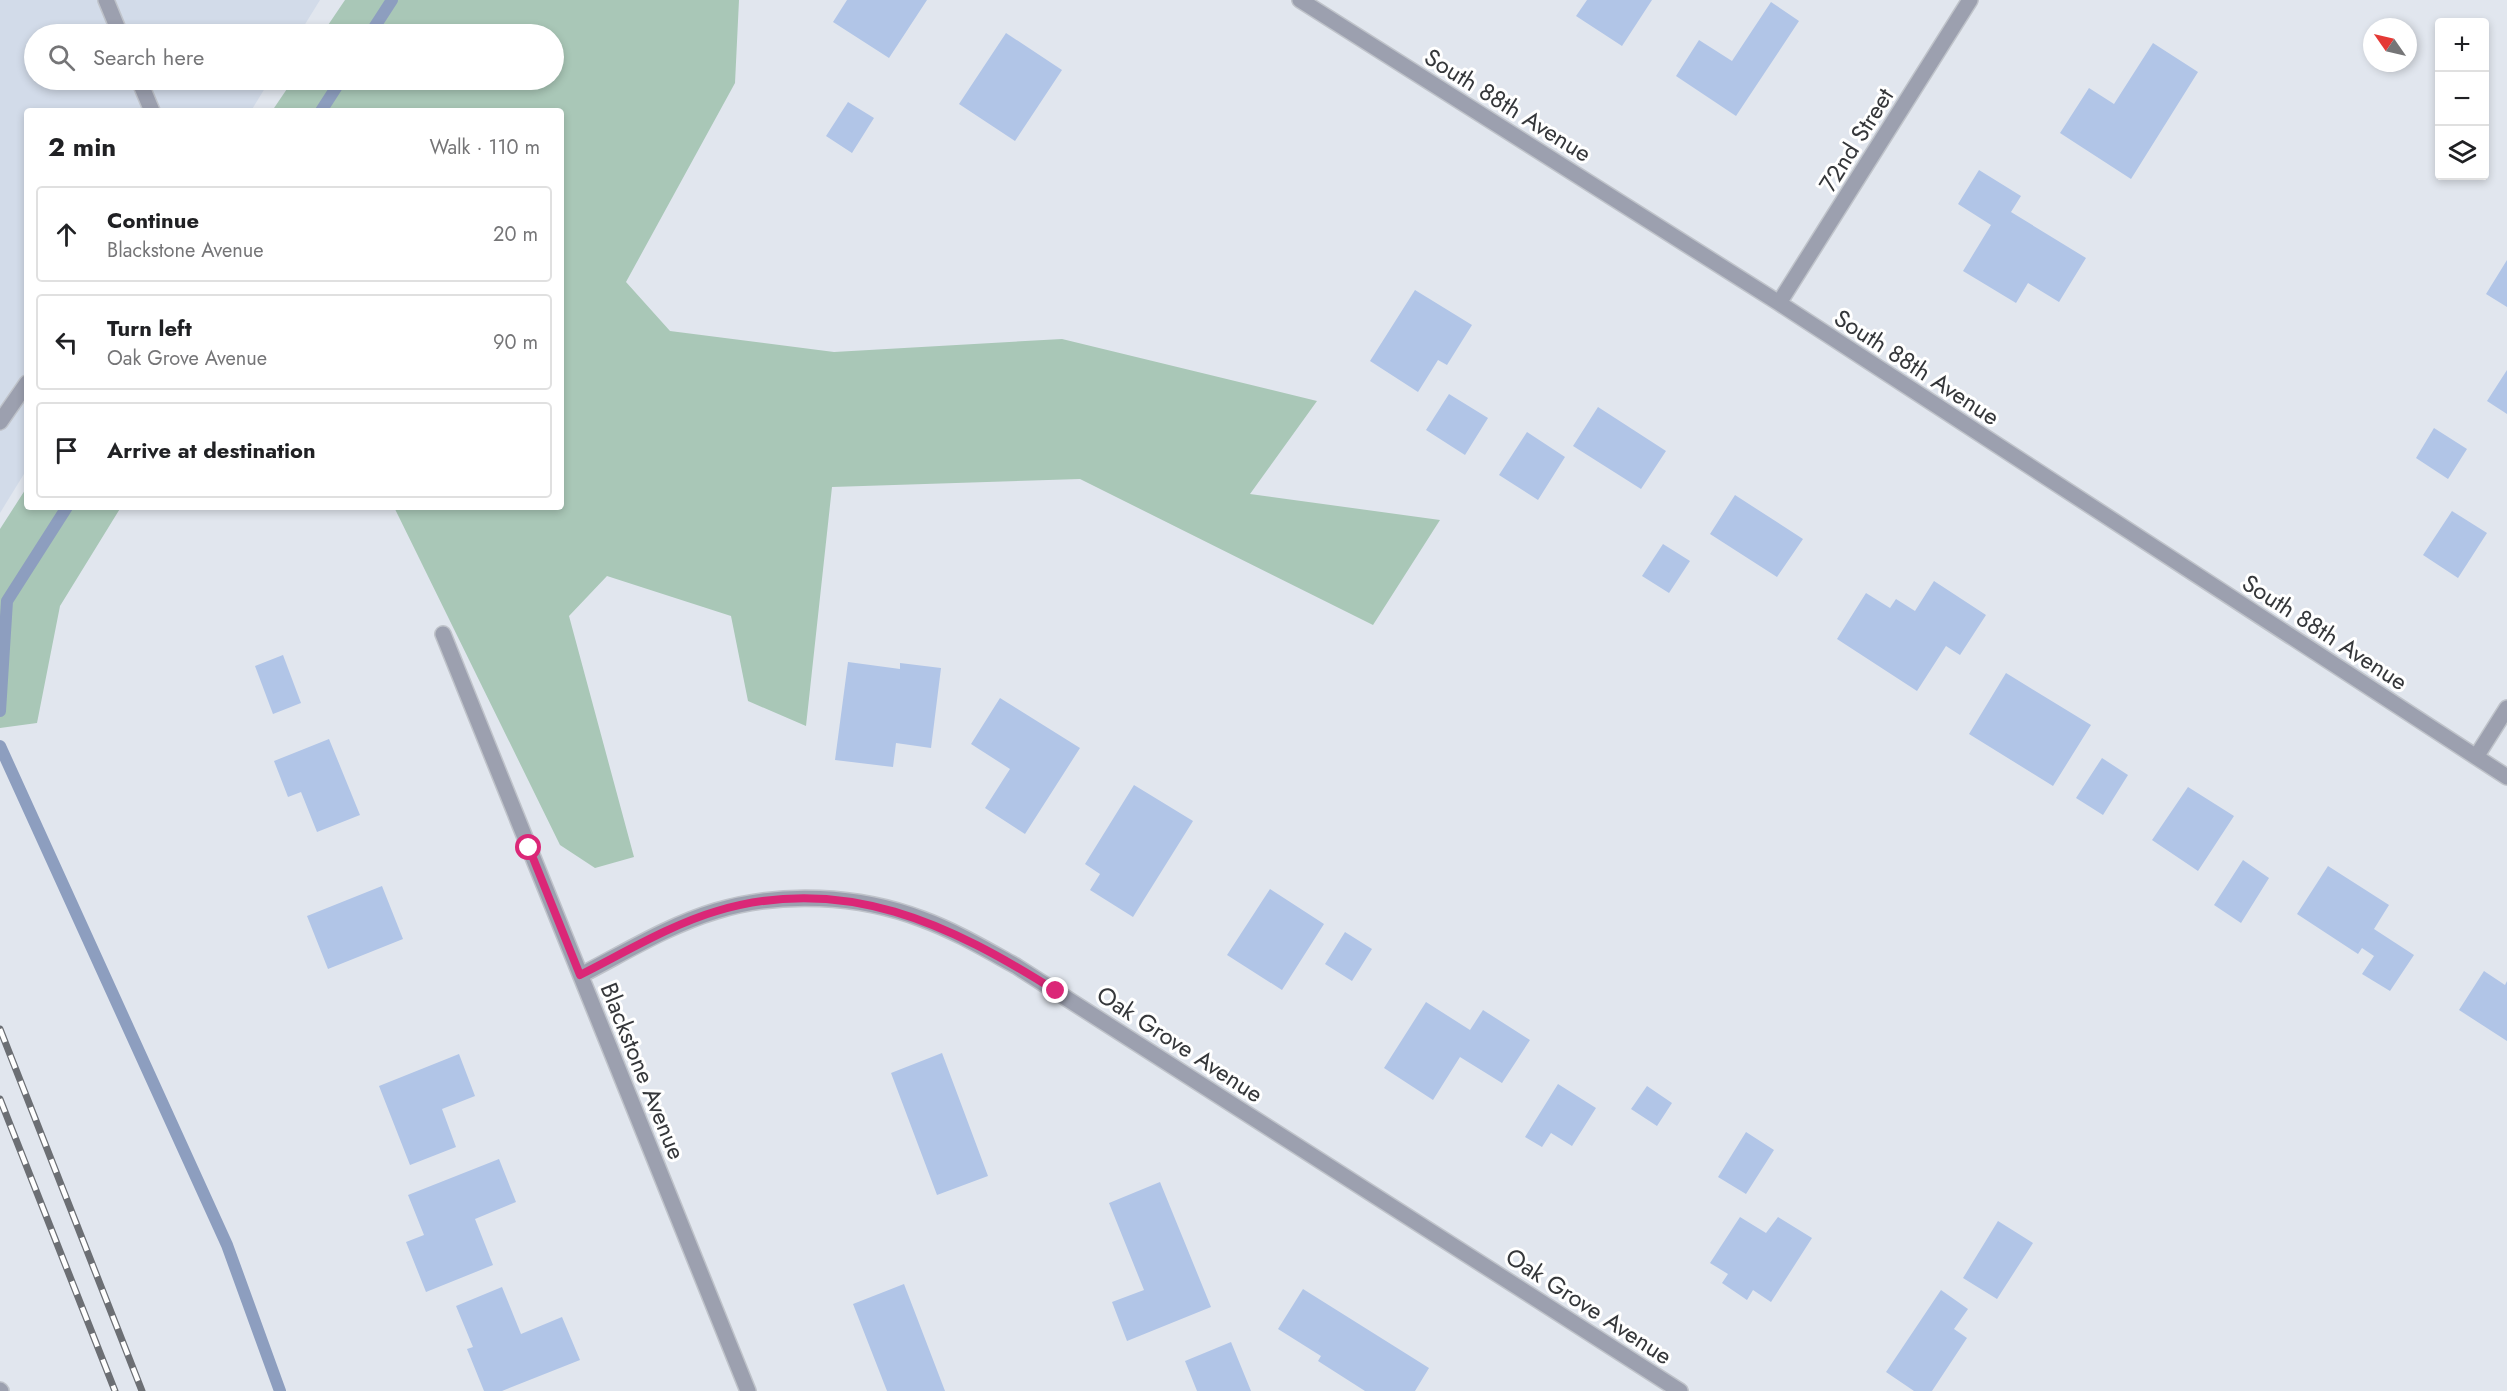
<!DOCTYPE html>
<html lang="en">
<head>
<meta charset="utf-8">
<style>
  body { margin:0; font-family:Jost,sans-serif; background:#f6f6f6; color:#202124 }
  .controls { position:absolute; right:18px; top:18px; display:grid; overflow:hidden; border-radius:6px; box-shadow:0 3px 9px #0003 }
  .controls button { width:54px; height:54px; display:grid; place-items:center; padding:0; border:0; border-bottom:2px solid #e0e0e0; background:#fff; color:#202124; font:30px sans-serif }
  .compass { position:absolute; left:2363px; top:18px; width:54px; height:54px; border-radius:50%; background:#fff; box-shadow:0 3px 9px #0003; rotate:304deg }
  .stop { position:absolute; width:18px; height:18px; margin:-14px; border:4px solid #db2777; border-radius:50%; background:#fff }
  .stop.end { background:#db2777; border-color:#fff; box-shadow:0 2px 6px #0008 }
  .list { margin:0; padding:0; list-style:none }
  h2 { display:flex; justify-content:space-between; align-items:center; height:78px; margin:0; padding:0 24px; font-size:26px }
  h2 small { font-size:20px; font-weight:400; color:#757577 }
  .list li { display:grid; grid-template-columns:39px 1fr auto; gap:18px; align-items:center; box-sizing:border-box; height:96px; margin:0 12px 12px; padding:0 12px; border:2px solid #e0e0e0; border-radius:6px }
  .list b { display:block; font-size:22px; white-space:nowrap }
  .list p { margin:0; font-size:20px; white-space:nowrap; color:#757577 }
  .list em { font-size:20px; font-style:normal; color:#757577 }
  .icon { flex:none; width:33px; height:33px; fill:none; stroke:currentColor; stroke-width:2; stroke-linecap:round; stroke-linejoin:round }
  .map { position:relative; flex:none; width:2507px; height:1391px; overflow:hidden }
  .search { position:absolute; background:#fff; box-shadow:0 3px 9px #0003; left:24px; top:24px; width:540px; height:66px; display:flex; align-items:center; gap:15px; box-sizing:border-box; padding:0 21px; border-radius:33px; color:#757577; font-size:22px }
  .panel { position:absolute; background:#fff; box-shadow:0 3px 9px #0003; left:24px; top:108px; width:540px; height:402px; border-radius:6px }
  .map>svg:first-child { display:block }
  .built { fill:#d2dbe9 }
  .green { fill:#a9c7b7 }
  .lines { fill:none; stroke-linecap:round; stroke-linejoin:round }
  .stream { stroke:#8d9ebf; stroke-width:12 }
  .building { fill:#b1c5e7 }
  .service-casing { stroke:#bfc3ca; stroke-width:18 }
  .minor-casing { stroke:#bfc3ca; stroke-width:18 }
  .service { stroke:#9ca0af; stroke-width:15 }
  .minor { stroke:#9ca0af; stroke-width:15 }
  .rail-casing { stroke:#6c6f74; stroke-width:7 }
  .rail { stroke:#fff; stroke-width:4.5; stroke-dasharray:14; stroke-linecap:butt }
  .route { stroke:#db2777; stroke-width:8 }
  .labels { text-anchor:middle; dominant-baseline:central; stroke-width:6; stroke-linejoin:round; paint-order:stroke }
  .street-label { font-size:24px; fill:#35373a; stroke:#fff }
</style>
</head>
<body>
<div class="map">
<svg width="2507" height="1391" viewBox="0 0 2507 1391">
  <rect width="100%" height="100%" fill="#e1e6ee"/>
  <path class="built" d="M0,0H320L299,34H34V80H270L251,111H27V469L0,513Z"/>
  <path class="green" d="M345,0H739L735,83L626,282L670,331L834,352L1062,339L1317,401L1250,494L1440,520L1373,625L1080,479L832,487L806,726L748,701L731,616L607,576L569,616L634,857L595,868L560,845L394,507H561V111H272L293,80H554V34H322Z
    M27,487V507H121L60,606L37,723L0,728V529Z"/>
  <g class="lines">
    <path class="stream" d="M370,34L392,0
      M321,111L341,80
      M0,711L7,601L67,507
      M0,746L227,1245L280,1391"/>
  </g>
  <path class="building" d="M847,0H927L889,58L833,22Z
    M1587,0H1652L1622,46L1576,16Z
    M1771,2L1799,21L1736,116L1676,76L1699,40L1732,61Z
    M1006,33L1062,70L1015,141L959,104Z
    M2153,43L2198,72L2131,179L2060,133L2089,88L2114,104Z
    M848,102L874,118L852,153L826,136Z
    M1979,170L2021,196L2011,212L2086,258L2059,302L2028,283L2016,303L1963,271L1991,225L1958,204Z
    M2507,260V307L2486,294Z
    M1415,290L1472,325L1447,365L1438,360L1418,392L1370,361Z
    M2507,370V414L2487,401Z
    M1449,394L1488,418L1465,455L1426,430Z
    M1598,407L1666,451L1641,489L1573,446Z
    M2434,428L2467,449L2448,479L2416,458Z
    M1527,432L1565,457L1538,500L1499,475Z
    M1735,495L1803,539L1777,577L1710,534Z
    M2452,511L2487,533L2458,578L2423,555Z
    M1663,544L1690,561L1669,593L1642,576Z
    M1934,581L1986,615L1960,655L1946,646L1917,691L1837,639L1866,593L1890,608L1896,599L1915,611Z
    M283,655L301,703L273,714L255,666Z
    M848,662L900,669V663L941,668L931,748L896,743L893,767L835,760Z
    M2006,673L2091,725L2053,786L1969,734Z
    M1000,698L1080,748L1025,834L985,808L1010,769L971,744Z
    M329,739L360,815L317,832L301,792L288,797L274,761Z
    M2102,758L2128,775L2103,815L2076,798Z
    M1134,785L1193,821L1133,917L1090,890L1100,874L1085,864Z
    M2188,787L2234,816L2198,871L2152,840Z
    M2243,860L2269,878L2241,923L2214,905Z
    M2328,866L2389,905L2374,929L2414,955L2390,991L2362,974L2374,956L2362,948L2358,954L2297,914Z
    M382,886L403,939L328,969L307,916Z
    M1270,889L1324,924L1282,990L1227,955Z
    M1345,932L1372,949L1352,981L1325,964Z
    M2484,971L2505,985L2507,981V1041L2459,1010Z
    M1426,1002L1470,1030L1483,1010L1530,1040L1502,1083L1460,1057L1433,1100L1384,1068Z
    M942,1053L988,1176L937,1195L891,1073Z
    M459,1054L475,1096L442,1109L456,1147L410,1165L379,1086Z
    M1558,1084L1596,1108L1572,1146L1551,1133L1542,1147L1525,1137Z
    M1647,1086L1672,1103L1657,1126L1631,1109Z
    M1746,1132L1774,1150L1746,1194L1718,1177Z
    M499,1159L516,1202L475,1219L493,1265L426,1292L406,1242L424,1235L408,1195Z
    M1160,1182L1211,1307L1127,1341L1112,1302L1144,1290L1109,1203Z
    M1740,1217L1766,1233L1778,1217L1812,1238L1771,1302L1753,1290L1747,1300L1722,1283L1728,1274L1710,1263Z
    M1998,1221L2033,1243L1997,1299L1963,1278Z
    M904,1284L945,1391H887L853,1304Z
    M502,1287L521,1334L562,1317L580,1360L502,1391H484L467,1349L473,1347L456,1306Z
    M1303,1289L1429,1368L1415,1391H1365L1318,1361L1321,1356L1278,1329Z
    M1941,1290L1968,1309L1954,1329L1967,1338L1932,1391H1914L1886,1372Z
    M1231,1342L1251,1391H1197L1185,1361Z"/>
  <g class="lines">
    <defs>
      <path id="service" d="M106,0L120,34
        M139,80L152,111
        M0,422L27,383
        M0,1390L1,1391"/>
      <path id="minor" d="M1300,0L1779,303L2507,777
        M1779,303L1970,0
        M443,634L748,1391
        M2476,757L2507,708
        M581,975C624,953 669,925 716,911C781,891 859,895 922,919C955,931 985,949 1016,966L1680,1391"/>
    </defs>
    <use href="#service" class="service-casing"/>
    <use href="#minor" class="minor-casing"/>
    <use href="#service" class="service"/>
    <use href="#minor" class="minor"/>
    <defs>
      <path id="rail" d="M0,1029L142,1391
        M0,1099L115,1391"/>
    </defs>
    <use href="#rail" class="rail-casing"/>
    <use href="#rail" class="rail"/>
  </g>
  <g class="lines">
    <path class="route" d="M529,848L580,975C622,954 672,924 717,911C844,873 950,924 1056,991"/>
  </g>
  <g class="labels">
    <g class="street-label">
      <text transform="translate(1508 105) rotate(32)">South 88th Avenue</text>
      <text transform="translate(1856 140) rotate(-58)">72nd Street</text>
      <text transform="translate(1917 367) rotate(33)">South 88th Avenue</text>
      <text transform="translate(2325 632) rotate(33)">South 88th Avenue</text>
      <text transform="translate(1180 1044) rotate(33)">Oak Grove Avenue</text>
      <text transform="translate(643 1071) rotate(68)">Blackstone Avenue</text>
      <text transform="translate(1589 1306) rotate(33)">Oak Grove Avenue</text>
    </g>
  </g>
</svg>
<div class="controls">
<button>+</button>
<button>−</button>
<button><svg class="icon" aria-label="layers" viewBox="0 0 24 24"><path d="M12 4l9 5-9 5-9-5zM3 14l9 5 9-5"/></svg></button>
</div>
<svg class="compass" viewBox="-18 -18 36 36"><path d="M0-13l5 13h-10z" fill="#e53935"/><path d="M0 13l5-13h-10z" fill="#757577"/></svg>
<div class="stop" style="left:529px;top:848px"></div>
<div class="stop end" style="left:1056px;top:991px"></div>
<div class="search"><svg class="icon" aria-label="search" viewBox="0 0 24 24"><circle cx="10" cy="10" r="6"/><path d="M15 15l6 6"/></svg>Search here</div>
<section class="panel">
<h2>2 min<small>Walk · 110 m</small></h2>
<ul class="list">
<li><svg class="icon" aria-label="ahead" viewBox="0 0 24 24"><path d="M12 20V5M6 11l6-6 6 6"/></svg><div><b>Continue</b><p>Blackstone Avenue</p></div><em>20 m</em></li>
<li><svg class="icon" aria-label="left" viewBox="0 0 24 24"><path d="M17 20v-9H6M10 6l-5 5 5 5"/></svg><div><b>Turn left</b><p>Oak Grove Avenue</p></div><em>90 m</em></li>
<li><svg class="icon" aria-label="arrive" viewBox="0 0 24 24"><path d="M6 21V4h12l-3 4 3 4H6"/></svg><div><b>Arrive at destination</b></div></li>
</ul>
</section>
</div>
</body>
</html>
